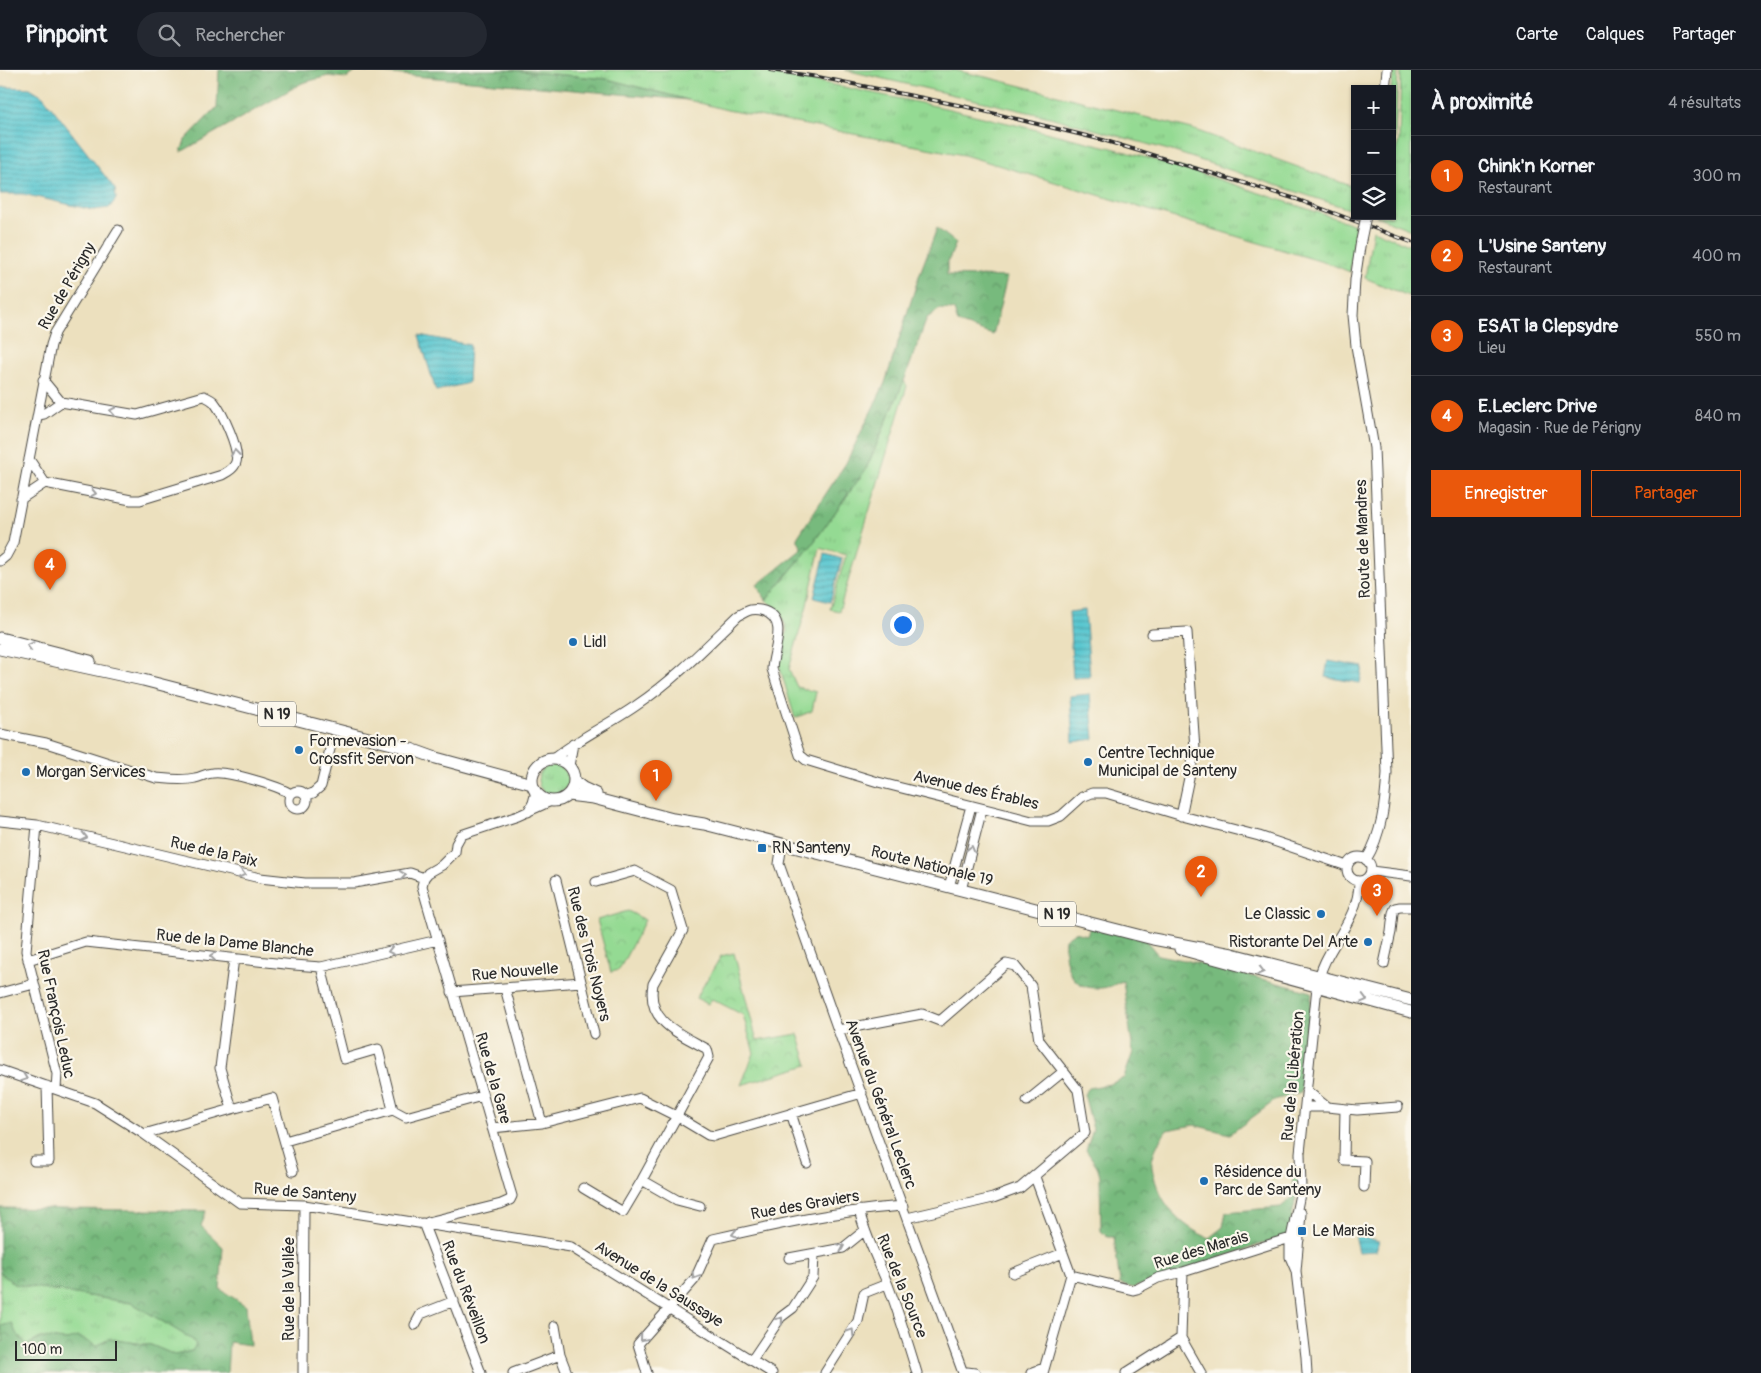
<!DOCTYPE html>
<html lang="fr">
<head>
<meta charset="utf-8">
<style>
  body { margin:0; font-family:Pangolin,sans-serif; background:#242831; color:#f1f3f6 }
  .controls { position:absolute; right:15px; top:15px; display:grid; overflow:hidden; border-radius:0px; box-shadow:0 1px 4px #0004 }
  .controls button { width:45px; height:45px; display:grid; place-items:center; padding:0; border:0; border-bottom:1px solid #363941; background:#171b24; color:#f1f3f6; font:25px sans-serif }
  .scale { position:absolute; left:15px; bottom:12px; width:102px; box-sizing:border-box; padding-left:5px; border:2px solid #2b2b2b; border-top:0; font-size:14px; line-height:18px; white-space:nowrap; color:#2b2b2b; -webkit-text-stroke:4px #fbf7ec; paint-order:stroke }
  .you { position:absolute; left:902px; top:554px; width:18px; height:18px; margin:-12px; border:4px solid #fff; border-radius:50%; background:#1a73e8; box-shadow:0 0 0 8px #1a73e833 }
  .badge { display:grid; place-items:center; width:32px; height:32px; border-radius:50%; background:#ea580c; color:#fff; font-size:16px; font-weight:700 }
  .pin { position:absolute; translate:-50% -41px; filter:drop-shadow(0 1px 2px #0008) }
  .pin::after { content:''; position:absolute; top:26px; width:18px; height:15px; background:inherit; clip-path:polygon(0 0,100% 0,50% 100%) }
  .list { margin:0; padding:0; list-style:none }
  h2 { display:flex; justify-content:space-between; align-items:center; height:65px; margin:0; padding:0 20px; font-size:21px }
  h2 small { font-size:16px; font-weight:400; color:#9ea1a6 }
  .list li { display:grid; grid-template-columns:32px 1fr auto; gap:15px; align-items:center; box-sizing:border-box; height:80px; padding:0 20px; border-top:1px solid #363941 }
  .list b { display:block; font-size:19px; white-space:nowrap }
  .list p { margin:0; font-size:16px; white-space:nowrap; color:#9ea1a6 }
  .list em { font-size:16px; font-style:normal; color:#9ea1a6 }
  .actions { display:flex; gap:10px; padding:15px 20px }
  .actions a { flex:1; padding:11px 0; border:1px solid #ea580c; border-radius:0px; text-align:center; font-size:18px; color:#ea580c }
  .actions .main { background:#ea580c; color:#fff }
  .icon { flex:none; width:28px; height:28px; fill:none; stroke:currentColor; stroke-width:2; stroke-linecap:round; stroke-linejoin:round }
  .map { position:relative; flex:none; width:1411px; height:1303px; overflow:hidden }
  header { display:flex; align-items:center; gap:30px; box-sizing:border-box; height:70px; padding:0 25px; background:#171b24; border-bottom:1px solid #363941 }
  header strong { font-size:24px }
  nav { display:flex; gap:28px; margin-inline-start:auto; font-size:18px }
  .search { width:350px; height:45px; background:#242831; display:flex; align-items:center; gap:12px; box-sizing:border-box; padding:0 18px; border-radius:28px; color:#9ea1a6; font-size:19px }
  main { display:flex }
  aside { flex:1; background:#171b24 }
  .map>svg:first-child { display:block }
  .grass { fill:url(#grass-tufts); stroke:#60825f }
  .forest { fill:url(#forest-crowns); stroke:#517254 }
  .park { fill:url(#park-crowns); stroke:#60825f }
  .water { fill:url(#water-rules); stroke:#42797e }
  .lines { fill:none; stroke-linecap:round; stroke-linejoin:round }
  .minor-casing { stroke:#484641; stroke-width:11 }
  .major-casing { stroke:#484641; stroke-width:13 }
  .minor { stroke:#fff; stroke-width:9 }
  .major { stroke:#fff; stroke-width:11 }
  .rail-casing { stroke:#2b2b2b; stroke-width:4 }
  .rail { stroke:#fbf7ec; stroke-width:2; stroke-dasharray:5.5; stroke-linecap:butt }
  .minor-bridge-casing { stroke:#484641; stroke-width:11; stroke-linecap:butt }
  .minor-bridge { stroke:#fff; stroke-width:9 }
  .oneway { stroke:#a0a0a0 }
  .poi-dot { fill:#1f6fb2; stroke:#fbf7ec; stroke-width:2 }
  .labels { text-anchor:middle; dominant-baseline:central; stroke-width:4.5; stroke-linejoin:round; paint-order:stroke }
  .shield { fill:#fbf7ec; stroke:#696865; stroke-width:1 }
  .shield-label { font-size:15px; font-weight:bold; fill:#2b2b2b }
  .street-label { font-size:16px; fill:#2b2b2b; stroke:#fbf7ec }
  .poi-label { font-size:16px; fill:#2b2b2b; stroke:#fbf7ec; text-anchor:start }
</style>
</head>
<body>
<header>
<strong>Pinpoint</strong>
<div class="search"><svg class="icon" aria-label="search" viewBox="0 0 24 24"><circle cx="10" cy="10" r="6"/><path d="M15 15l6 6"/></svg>Rechercher</div>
<nav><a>Carte</a><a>Calques</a><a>Partager</a></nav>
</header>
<main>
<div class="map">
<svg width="1411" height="1303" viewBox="0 0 1411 1303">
  <defs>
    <pattern id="grass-tufts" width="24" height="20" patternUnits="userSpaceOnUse" patternTransform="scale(1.25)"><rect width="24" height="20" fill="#94da93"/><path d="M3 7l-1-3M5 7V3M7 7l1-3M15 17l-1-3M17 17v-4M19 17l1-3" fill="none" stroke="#80bb7f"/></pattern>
    <pattern id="forest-crowns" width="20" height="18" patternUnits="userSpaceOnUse" patternTransform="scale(1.25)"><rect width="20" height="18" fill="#77ba7d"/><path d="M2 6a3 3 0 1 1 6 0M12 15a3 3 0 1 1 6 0" fill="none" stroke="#629767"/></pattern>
    <pattern id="park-crowns" width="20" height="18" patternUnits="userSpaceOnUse" patternTransform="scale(1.25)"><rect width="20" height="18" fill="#94da93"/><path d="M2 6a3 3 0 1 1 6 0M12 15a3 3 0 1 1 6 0" fill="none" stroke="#80bb7f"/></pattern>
    <pattern id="water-rules" width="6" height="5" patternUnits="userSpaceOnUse" patternTransform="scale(1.25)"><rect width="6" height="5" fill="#5ac7d0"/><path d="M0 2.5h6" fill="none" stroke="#4ba2a9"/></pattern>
  </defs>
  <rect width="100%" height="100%" fill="#fbf7ec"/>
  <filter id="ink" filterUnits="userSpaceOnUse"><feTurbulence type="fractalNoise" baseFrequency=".02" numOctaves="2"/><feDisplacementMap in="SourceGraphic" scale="10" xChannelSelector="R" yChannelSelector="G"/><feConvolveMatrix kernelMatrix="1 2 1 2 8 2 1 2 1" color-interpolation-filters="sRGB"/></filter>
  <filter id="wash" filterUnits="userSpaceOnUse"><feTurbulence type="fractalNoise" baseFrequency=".0096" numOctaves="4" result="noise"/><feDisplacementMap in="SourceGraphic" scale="20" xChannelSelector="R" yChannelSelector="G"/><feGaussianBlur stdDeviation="1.12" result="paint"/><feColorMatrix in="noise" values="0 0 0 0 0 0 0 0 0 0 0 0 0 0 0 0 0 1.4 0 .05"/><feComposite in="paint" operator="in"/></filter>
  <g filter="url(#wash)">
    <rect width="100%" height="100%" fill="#ece0be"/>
    <path class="grass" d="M510,0H752L819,12L945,38L1112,78L1190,100L1356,155L1350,202L1333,195L964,85L727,40L607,9Z
      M845,0H954L990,8L1192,59L1351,116L1355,102V141L1172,81L1050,47Z
      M1394,0H1398L1395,67L1392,81L1391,19Z
      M1401,0H1411V160L1376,146H1392V90L1399,71Z
      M1373,160L1411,176V227L1365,208Z
      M904,311L907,316L839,541L830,539L846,485L820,478L807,535L789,599L797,617L816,622L812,641L795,648L779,595L787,561L783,548L777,539L766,530L811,476L866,399Z
      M538 710a15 15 0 1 1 30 0a15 15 0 1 1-30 0Z
      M0,1202L14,1214L132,1233L193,1270L196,1275L192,1281L175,1285L151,1275L109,1269L97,1276L78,1267L67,1270L41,1268L27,1275L16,1263L0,1273Z"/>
    <path class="forest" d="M219,0H510L607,9L688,30L357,1L347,8L328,6L302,13L181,82L185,70L217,37Z
      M937,158L956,173L947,194V205L1007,207L993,265L958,253L954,240L940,239L927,248L904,311L866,399L811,476L766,530L757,515L802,479L797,468L846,393L885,313L919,206Z
      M1090,857L1144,868L1158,885L1204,894L1312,922L1301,1023L1277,1029L1230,1064L1194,1055L1167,1060C1160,1070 1154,1079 1152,1091C1151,1096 1153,1102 1154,1106C1161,1135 1182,1157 1209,1168L1223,1157L1226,1142L1281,1137L1292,1128L1293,1102L1297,1101L1298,1118L1288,1165L1133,1218L1120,1214L1114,1167H1107L1101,1161L1100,1106L1097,1096L1086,1080L1093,1059L1084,1024L1089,1018L1110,1014L1124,1008L1133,982L1123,911C1118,912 1113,916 1108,917C1073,924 1063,899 1065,869L1075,862L1087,865Z
      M0,1138L206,1141L201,1156L223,1177L220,1219L246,1236L250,1275L229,1272L227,1303H0V1273L4,1271L1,1256L12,1253L16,1263L27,1275L41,1268L67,1270L78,1267L97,1276L109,1269L151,1275L175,1285L192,1281L196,1275L193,1270L132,1233L14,1214L0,1202Z"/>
    <path class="park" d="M628,841L645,850L619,900L611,902L597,850Z
      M734,883L757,971L798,964L808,995L741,1015L754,983L743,945L712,929L708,934L696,928L721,886Z"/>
    <path class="water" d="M5,17L30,18L43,26L115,119L116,129L109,138L93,140L23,124H0V18Z
      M419,265L470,275L468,313L436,321Z
      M825,484L842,489L830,532L814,528Z
      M1085,540L1090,607L1073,608L1069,542Z
      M1328,591L1363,597L1360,613L1325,607Z
      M1090,624L1094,669L1073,672L1070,626Z
      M1357,1165L1379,1171L1376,1181L1358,1182L1355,1169Z"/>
  </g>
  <g filter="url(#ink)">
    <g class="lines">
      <defs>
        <path id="minor" d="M1385,19L1387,0
          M1361,170L1355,210L1353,245L1356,276L1374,378L1387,703C1385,733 1382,764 1366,790
          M38,345L44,344L61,332
          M29,389L45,413
          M21,429L45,413L131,430H140L222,405C227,402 234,399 236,392C240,379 222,342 214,332C211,329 208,328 204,326L137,345L61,332L43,310
          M0,491L6,486L13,473L51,275L55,263L118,160
          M1152,564L1187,562L1195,679L1181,746
          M0,664L46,673L156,708C169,709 182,711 195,708C201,707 207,703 213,703C228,701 279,716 291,724
          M553,689C579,668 610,654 637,635C674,610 706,577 738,546C747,541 753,537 764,541C789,550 773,580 772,599L800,685L806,690L878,712L1032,751H1048L1061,746L1082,727L1092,723H1106L1186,747L1259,766L1347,796
          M569,696L573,674
          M289 730a9 9 0 1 1 18 0a9 9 0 1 1-18 0Z
          M306,726L313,723L321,716L330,679
          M528,742L533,733L536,722
          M0,751L37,755L260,808L305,813H354L410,803L424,808
          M37,755L26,881L57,1004L56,1019
          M782,774L779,794L838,960L963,1303
          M1347 799a12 12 0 1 1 24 0a12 12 0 1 1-24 0Z
          M1371,801L1411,806
          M424,808L422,816L512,1126L510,1130L501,1134L428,1152
          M424,808L428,803L442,795L455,782L456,774L461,765L518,746L551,731
          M556,810L594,964
          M949,817L971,736
          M961,820L982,739
          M234,888L220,998L232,1039L272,1028L293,1101
          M28,890L86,872L294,895L321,897L438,870
          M1384,894L1391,862L1393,843L1395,838L1400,837H1411
          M321,897L344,989L378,979L393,1040
          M505,918L542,1053
          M452,922L581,912
          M0,923L34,914
          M838,960L922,944L940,951L1006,894L1015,896L1031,916L1039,970L1078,1020L1085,1063L1020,1118L993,1128L907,1148
          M0,1000L95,1033L144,1064L240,1133L304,1135L571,1177L772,1303
          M1306,1020L1327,1037
          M1027,1031L1064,1001
          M1305,1037H1327L1357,1040L1398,1037
          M1345,1039L1344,1090L1365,1091L1364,1117
          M791,1043L807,1093
          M492,1058L542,1053L640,1028L678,1047L708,1065L714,1066L862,1023
          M144,1064L232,1039
          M285,1071L393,1040L406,1047L482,1026
          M34,1091H49L47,1016
          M1035,1107L1071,1205
          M642,1110L677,1130L700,1136
          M583,1118L623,1142L642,1110L709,987L707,979C679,963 646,952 653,914L683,860L671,820L635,801L596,812
          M859,1140C865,1166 878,1190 888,1215C899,1244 908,1273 917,1303
          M1301,1143L1296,1201L1306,1287L1307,1303
          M423,1153L481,1303
          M789,1188L843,1178L864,1161
          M1296,1201L1290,1187V1173L1301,1119L1300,1083L1317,917C1323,877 1359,853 1359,812
          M1183,1202L1181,1268L1201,1303
          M1013,1203L1063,1183
          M1071,1205L1133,1220L1137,1219L1158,1208L1183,1202L1274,1173L1291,1168L1299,1170
          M415,1255L421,1244L454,1231
          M555,1256L560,1285L567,1303
          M752,1290L781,1247L793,1238L813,1207L814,1184
          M303,1303L304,1135
          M513,1303L560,1285
          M647,1303L638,1274L695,1209L713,1169C778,1154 837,1141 903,1136
          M825,1303L858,1251L864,1223L887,1214
          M963,1303L967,1302L975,1303
          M1031,1303L1044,1298
          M1043,1303L1071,1205
          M1126,1303L1181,1268"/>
        <path id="major" d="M0,568L90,591
          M0,579L143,610L411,679L436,688L532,714
          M532 710a21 21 0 1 1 42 0a21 21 0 1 1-42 0Z
          M574,711L583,718L596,724
          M568,725L593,728L673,749L704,754L1153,869L1232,884L1411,930
          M1180,879L1411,942"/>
      </defs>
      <use href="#minor" class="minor-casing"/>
      <use href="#major" class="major-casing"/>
      <use href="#minor" class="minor"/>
      <use href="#major" class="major"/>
      <defs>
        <path id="rail" d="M770,0L818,7L963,36L1103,70L1296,129L1411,172"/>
      </defs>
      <use href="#rail" class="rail-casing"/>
      <use href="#rail" class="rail"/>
      <defs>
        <path id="minor-bridge" d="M1361,170L1366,146"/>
      </defs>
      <use href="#minor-bridge" class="minor-bridge-casing"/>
      <use href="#minor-bridge" class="minor-bridge"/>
    </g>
    <defs><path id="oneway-chevron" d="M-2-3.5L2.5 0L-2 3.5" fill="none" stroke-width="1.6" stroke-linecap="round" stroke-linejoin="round" transform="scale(1.25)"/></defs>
    <g class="oneway">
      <use href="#oneway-chevron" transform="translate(113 341) rotate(-170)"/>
      <use href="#oneway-chevron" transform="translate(235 383) rotate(-96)"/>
      <use href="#oneway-chevron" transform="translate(93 423) rotate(11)"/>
      <use href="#oneway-chevron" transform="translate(30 576) rotate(-165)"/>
      <use href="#oneway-chevron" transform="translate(84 767) rotate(13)"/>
      <use href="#oneway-chevron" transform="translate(971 779) rotate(-76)"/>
      <use href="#oneway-chevron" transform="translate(242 804) rotate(13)"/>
      <use href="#oneway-chevron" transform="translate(403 805) rotate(-8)"/>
      <use href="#oneway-chevron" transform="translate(391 881) rotate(167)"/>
      <use href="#oneway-chevron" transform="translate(213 886) rotate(-174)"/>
      <use href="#oneway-chevron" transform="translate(1261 901) rotate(14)"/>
      <use href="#oneway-chevron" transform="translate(1364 929) rotate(15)"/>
      <use href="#oneway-chevron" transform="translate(24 1008) rotate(20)"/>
      <use href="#oneway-chevron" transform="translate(735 1164) rotate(167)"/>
      <use href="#oneway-chevron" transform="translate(841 1177) rotate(-23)"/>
      <use href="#oneway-chevron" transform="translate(695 1206) rotate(121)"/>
      <use href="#oneway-chevron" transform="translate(780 1250) rotate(-50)"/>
      <use href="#oneway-chevron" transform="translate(851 1262) rotate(-58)"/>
      <use href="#oneway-chevron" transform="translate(643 1268) rotate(130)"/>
    </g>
  </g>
  <g class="poi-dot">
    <circle cx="573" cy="572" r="5"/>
    <circle cx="299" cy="680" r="5"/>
    <circle cx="1088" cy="692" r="5"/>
    <circle cx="26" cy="702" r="5"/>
    <rect x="757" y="773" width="10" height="10" rx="2.5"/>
    <circle cx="1321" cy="844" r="5"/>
    <circle cx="1368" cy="872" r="5"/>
    <circle cx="1204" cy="1111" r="5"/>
    <rect x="1297" y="1156" width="10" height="10" rx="2.5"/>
  </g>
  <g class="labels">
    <g class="shield">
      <rect x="258" y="631.5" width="38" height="25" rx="4"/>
      <rect x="1038" y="831.5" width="38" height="25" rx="4"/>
    </g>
    <g class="shield-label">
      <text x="277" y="644">N 19</text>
      <text x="1057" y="844">N 19</text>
    </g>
    <g class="street-label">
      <text transform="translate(67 216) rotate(-60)">Rue de Périgny</text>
      <text transform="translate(1363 469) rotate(-92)">Route de Mandres</text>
      <text transform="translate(976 720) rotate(13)">Avenue des Érables</text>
      <text transform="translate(214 782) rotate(13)">Rue de la Paix</text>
      <text transform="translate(932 796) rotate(14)">Route Nationale 19</text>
      <text transform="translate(235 873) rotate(6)">Rue de la Dame Blanche</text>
      <text transform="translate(589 884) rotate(76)">Rue des Trois Noyers</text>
      <text transform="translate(515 902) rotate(-5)">Rue Nouvelle</text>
      <text transform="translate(56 944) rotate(78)">Rue François Leduc</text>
      <text transform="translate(1293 1006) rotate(-85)">Rue de la Libération</text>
      <text transform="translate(493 1008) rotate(74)">Rue de la Gare</text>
      <text transform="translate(881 1034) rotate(70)">Avenue du Général Leclerc</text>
      <text transform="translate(305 1123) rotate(5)">Rue de Santeny</text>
      <text transform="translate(805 1135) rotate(-10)">Rue des Graviers</text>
      <text transform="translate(1201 1180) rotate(-17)">Rue des Marais</text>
      <text transform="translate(659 1214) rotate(32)">Avenue de la Saussaye</text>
      <text transform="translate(902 1216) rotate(68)">Rue de la Source</text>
      <text transform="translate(289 1219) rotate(-90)">Rue de la Vallée</text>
      <text transform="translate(466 1222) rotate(69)">Rue du Réveillon</text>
    </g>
    <g class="poi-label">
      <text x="583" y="572">Lidl</text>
      <text x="309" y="671">Formevasion -<tspan x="309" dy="18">Crossfit Servon</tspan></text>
      <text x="1098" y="683">Centre Technique<tspan x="1098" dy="18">Municipal de Santeny</tspan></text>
      <text x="36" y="702">Morgan Services</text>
      <text x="772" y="778">RN Santeny</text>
      <text x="1311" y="844" text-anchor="end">Le Classic</text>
      <text x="1358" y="872" text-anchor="end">Ristorante Del Arte</text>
      <text x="1214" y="1102">Résidence du<tspan x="1214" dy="18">Parc de Santeny</tspan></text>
      <text x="1312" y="1161">Le Marais</text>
    </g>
  </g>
</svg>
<div class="controls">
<button>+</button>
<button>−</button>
<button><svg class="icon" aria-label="layers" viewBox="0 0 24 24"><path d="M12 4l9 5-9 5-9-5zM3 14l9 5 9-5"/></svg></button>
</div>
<div class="scale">100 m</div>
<div class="you"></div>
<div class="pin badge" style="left:656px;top:731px">1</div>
<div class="pin badge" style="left:1201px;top:827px">2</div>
<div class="pin badge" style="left:1377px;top:846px">3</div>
<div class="pin badge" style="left:50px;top:520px">4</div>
</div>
<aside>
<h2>À proximité<small>4 résultats</small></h2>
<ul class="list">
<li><span class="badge">1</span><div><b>Chink'n Korner</b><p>Restaurant</p></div><em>300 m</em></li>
<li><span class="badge">2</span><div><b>L'Usine Santeny</b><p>Restaurant</p></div><em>400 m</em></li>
<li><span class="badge">3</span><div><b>ESAT la Clepsydre</b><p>Lieu</p></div><em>550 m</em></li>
<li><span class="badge">4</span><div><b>E.Leclerc Drive</b><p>Magasin · Rue de Périgny</p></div><em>840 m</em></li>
</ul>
<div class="actions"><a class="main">Enregistrer</a><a>Partager</a></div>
</aside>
</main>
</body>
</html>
